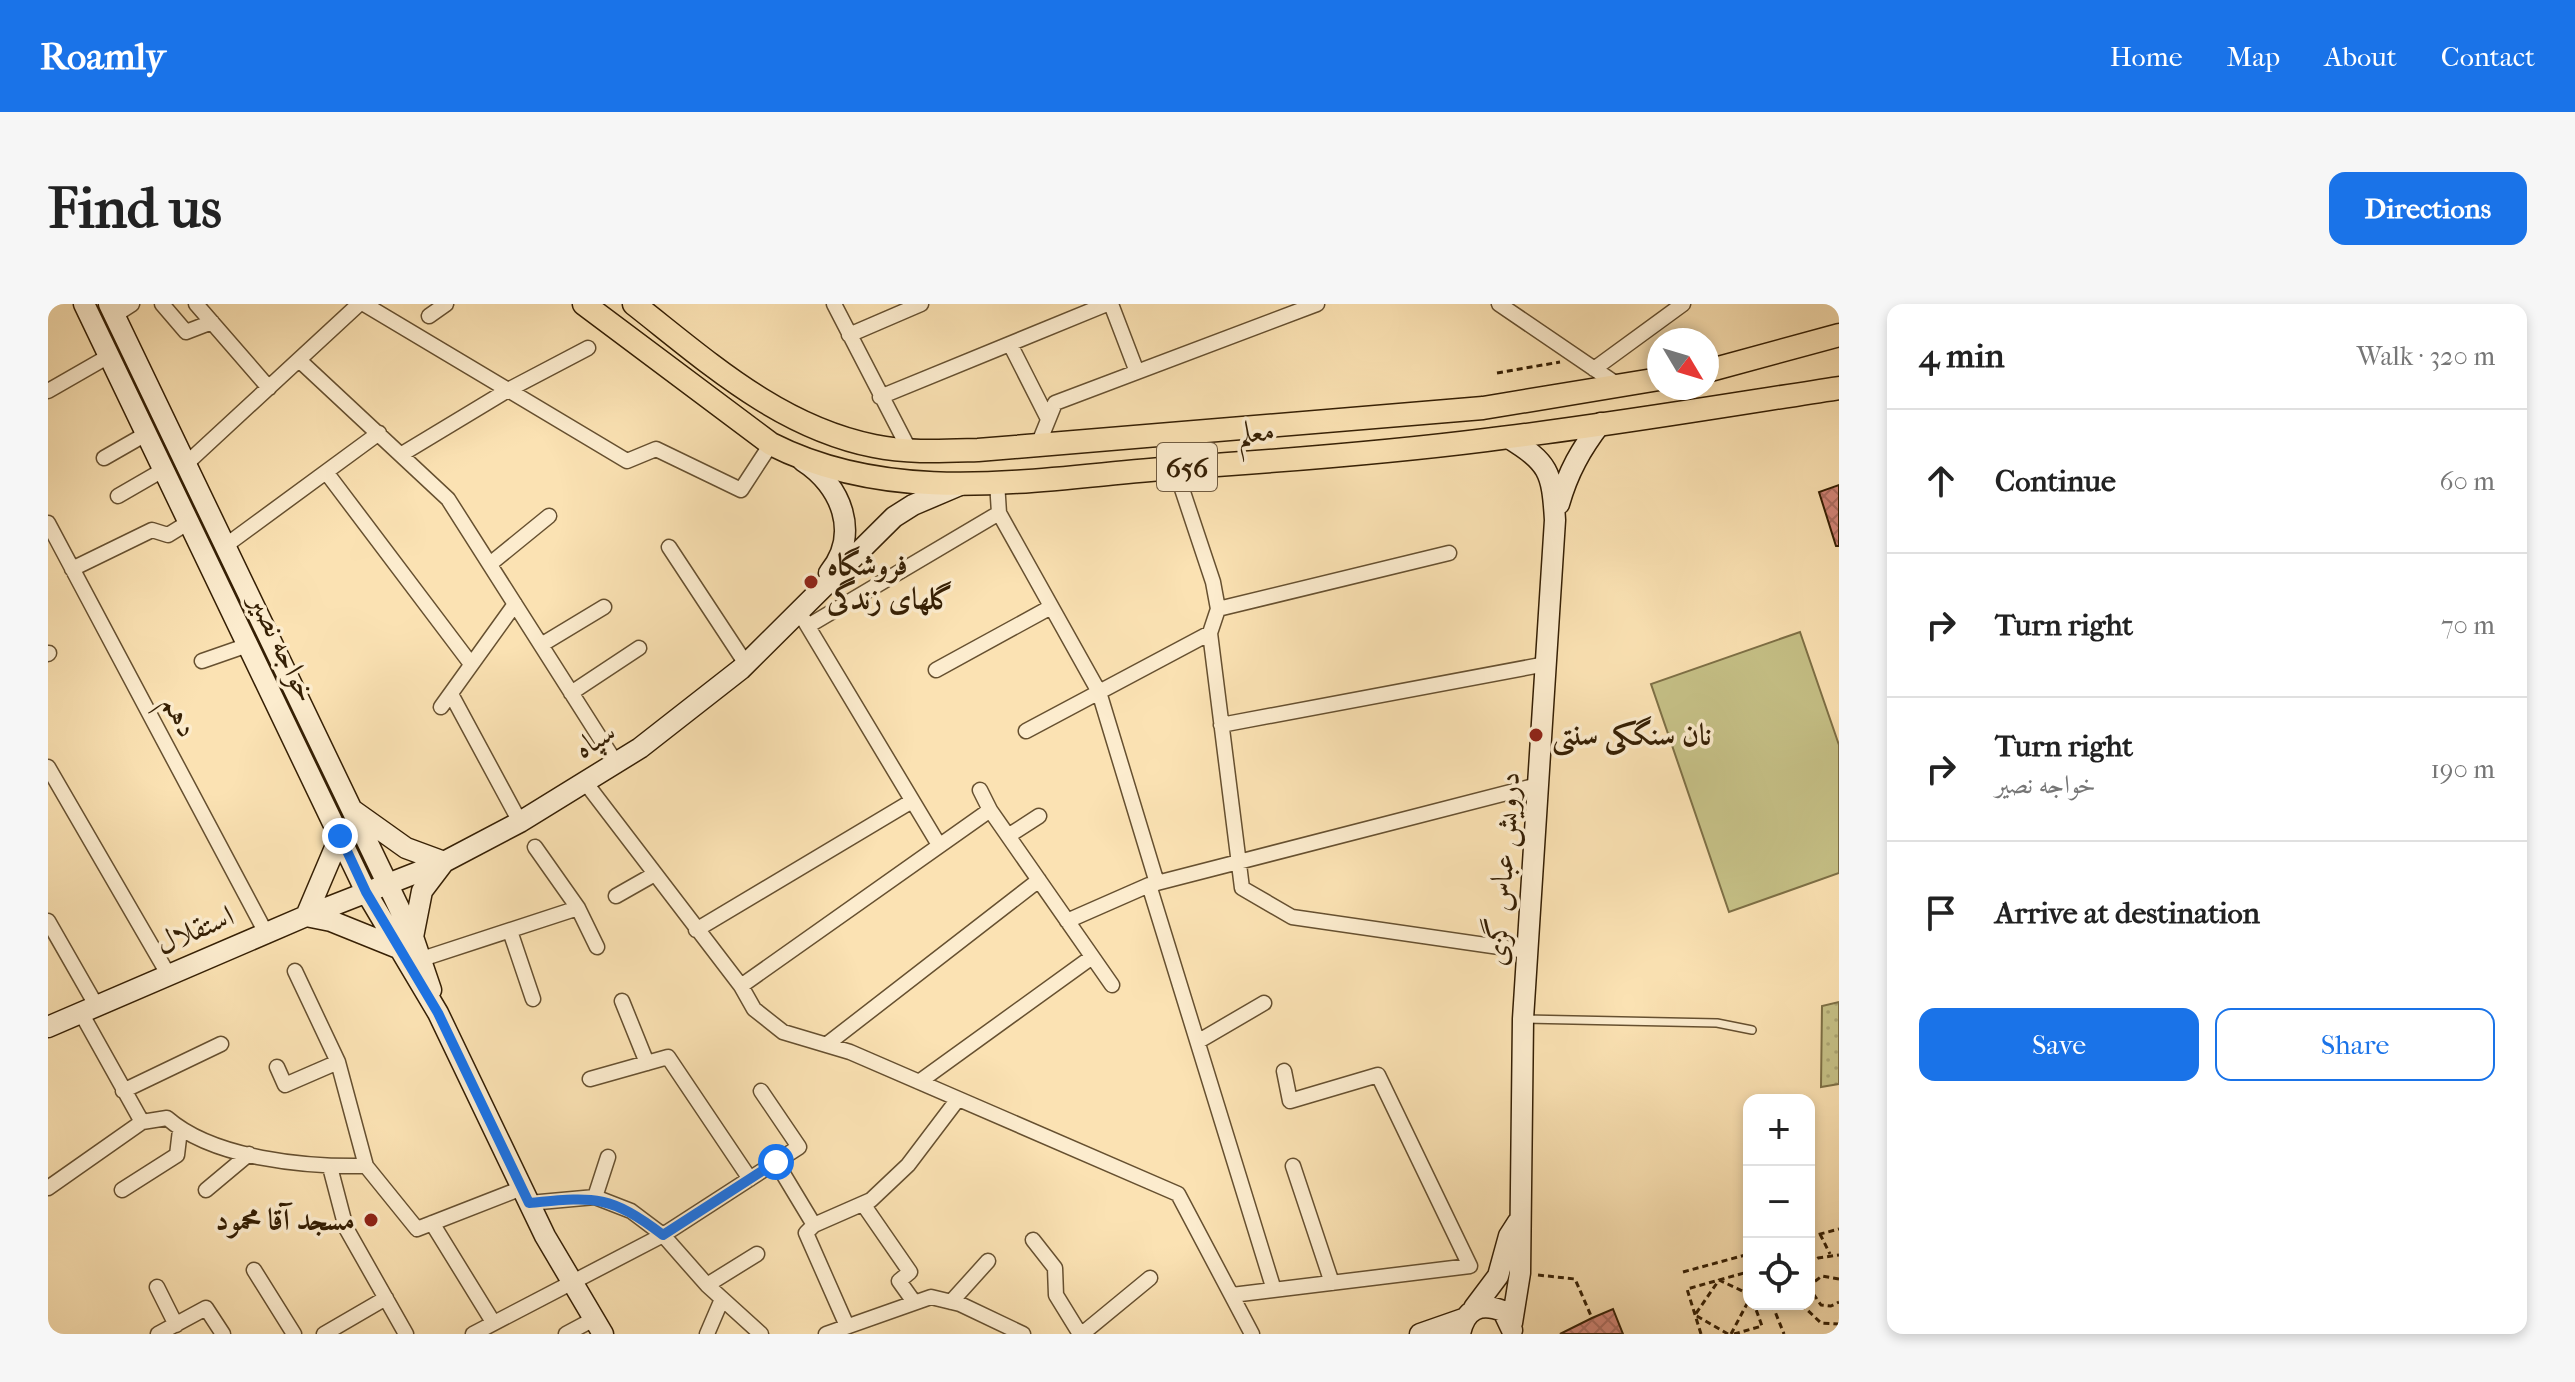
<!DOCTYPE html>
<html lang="en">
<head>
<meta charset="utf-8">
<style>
  body { margin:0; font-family:"IM FELL French Canon",Amiri,serif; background:#f6f6f6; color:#222 }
  .controls { position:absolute; right:24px; bottom:24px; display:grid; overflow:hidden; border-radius:16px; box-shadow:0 4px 12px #0003 }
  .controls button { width:72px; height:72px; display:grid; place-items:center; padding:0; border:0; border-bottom:2px solid #e0e0e0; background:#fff; color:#222; font:40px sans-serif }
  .compass { position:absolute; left:1599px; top:24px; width:72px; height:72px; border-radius:50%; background:#fff; box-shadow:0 4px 12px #0003; rotate:128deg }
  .stop { position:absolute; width:24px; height:24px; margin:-18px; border:6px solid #1a73e8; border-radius:50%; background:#fff }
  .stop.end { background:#1a73e8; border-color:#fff; box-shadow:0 2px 8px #0008 }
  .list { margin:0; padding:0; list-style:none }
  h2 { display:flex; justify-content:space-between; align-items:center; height:104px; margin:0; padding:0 32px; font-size:34px }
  h2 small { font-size:26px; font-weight:400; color:#767676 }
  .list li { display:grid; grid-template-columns:52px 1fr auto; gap:24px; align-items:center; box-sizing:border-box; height:144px; padding:0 32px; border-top:2px solid #e0e0e0 }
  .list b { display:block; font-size:30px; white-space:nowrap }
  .list p { margin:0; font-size:26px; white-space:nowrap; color:#767676 }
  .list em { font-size:26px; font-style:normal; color:#767676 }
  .actions { display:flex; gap:16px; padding:24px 32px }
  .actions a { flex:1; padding:18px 0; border:2px solid #1a73e8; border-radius:16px; text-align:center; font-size:28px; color:#1a73e8 }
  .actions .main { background:#1a73e8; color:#fff }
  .icon { flex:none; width:44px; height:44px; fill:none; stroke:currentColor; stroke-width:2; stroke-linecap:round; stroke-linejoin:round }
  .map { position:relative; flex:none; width:1791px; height:1030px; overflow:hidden; border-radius:16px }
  header { display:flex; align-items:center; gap:48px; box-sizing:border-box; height:112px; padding:0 40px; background:#1a73e8; color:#fff }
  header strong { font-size:38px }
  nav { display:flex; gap:44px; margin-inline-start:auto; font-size:28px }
  .intro { display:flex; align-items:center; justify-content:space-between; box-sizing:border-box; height:192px; padding:0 48px }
  h1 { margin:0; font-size:56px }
  .button { padding:20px 36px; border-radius:16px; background:#1a73e8; color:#fff; font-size:28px; font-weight:700 }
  main { display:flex; gap:48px; padding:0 48px }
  aside { flex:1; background:#fff; border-radius:16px; box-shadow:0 4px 12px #0003 }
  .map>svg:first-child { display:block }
  .park { fill:url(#park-dots); stroke:#7e7046; stroke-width:2 }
  .garden { fill:#c6c187; stroke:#7e7046; stroke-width:2 }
  .building { fill:url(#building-cross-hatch); stroke:#351f04; stroke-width:2 }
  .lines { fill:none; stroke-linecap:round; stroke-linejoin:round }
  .lane-casing { stroke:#665030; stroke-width:10 }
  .street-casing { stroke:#665030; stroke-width:17 }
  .secondary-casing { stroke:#351f04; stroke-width:23 }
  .primary-casing { stroke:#351f04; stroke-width:25 }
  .path { stroke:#351f04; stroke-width:3; stroke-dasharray:6 4; stroke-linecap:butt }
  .lane { stroke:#fcecce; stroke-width:7 }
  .street { stroke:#fcecce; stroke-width:14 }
  .secondary { stroke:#fcecce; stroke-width:20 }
  .primary { stroke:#fbe2b3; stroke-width:22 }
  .route { stroke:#1a73e8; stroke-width:10 }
  .poi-dot { fill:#8f2418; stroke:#fcecce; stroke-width:3 }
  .labels { text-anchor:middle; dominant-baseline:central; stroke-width:7; stroke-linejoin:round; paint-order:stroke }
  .shield { fill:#fcecce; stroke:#715c41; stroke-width:2 }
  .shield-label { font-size:28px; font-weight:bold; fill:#351f04 }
  .street-label { font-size:30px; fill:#351f04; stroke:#fcecce }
  .poi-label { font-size:30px; font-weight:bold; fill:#351f04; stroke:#fcecce; text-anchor:start }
</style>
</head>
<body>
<header>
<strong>Roamly</strong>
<nav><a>Home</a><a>Map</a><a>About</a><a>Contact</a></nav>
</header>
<div class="intro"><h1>Find us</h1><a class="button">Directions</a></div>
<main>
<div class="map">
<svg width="1791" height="1030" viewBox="0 0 1791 1030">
  <defs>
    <pattern id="park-dots" width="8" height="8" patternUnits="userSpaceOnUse" patternTransform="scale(2)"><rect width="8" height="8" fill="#c6c187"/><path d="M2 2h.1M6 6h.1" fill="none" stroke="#aba573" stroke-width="1.8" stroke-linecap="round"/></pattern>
    <pattern id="building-cross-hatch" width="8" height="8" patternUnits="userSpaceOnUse" patternTransform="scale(2)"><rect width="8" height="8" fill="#d48679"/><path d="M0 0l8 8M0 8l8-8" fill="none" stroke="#ad6d61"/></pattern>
  </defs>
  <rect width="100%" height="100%" fill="#fbe2b3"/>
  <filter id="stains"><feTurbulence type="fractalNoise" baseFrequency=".0025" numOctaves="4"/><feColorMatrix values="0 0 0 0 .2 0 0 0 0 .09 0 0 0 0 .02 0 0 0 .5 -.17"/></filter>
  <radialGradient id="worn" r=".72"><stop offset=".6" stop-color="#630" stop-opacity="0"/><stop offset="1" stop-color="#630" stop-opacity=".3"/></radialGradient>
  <path class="park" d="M1791,698V780L1773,783L1774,702Z"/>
  <path class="garden" d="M1752,328L1791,441V569L1681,608L1603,380Z"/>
  <path class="building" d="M1791,181V242H1788L1771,188Z
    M1565,1005L1575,1030H1512L1544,1014Z"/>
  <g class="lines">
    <defs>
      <path id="lane" d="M1477,715L1669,719L1704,726"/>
      <path id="street" d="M114,0L138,28L164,18
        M148,0L221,84
        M316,0L579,157L608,145L693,186L723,140
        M786,0L862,147
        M1063,0L1089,68
        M1451,0L1570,81
        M67,11L84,0
        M381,12L398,0
        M801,31L873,0
        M962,40L1000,115
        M251,56L400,195L568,459
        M1546,65L1635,0
        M0,87L61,52
        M832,93L1059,0
        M990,141L1007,99L1269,0
        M354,150L460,86L540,44
        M56,154L98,130
        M138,160L311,0
        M1127,164L1165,278L1170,305L1162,329L1194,584L1244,613L1479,647
        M278,168L423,360
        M949,178L951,209L1051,388L1109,579
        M70,192L115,166
        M0,219L218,629
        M177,242L331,129
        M621,243L698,360
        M442,260L501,212
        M24,265L104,226L120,231L141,218
        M1170,305L1401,249
        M750,306L891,541
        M760,322L951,209
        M493,341L556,303
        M0,350L1,349
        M154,357L200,341
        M888,366L1003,303
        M523,389L591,344
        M403,390L472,518
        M393,403L467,300
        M1173,421L1498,360
        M978,427L1162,329
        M0,463L120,670
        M537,478L693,682L942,506
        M932,486L942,506L1064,681
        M960,532L991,512
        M487,543L530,604L549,643
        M1101,581L1226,986
        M568,592L605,571
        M0,617L48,701
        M1019,617L1101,581L1490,481
        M648,626L864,497
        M462,627L485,695
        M374,655L530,604
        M247,667L290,758L318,862L369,925L474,884
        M693,682L706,705L735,728L802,748L1130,890L1204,1030
        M574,697L599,759
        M1151,737L1216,699
        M778,741L991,576
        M229,763L237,781L290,758
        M542,775L620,753L702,875
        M871,778L1044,653
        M75,787L173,740
        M94,818L119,814C166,855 258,863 318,862
        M728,858L766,921L758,929L799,1022
        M1245,862L1284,979
        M282,863L298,924L358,1030
        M0,884L94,818L32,707
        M74,886L129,851L132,826
        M158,886L201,850
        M547,893L560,853
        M481,899L547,893L583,907L615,931L659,981L713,1030
        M815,900L862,968L851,977L866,998
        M384,919L445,1018
        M766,921L823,896L860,861L910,795
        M985,936L1007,964L1008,991L1032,1030
        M206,966L246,1030
        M659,981L709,950
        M109,983L128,1021
        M1184,991L1422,962L1330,771L1242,797L1236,767
        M903,998L940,957
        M110,1030L158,1004L175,1030
        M276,1030L338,994
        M425,1030L615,931L751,843L713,787
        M518,1030L546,1015
        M659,1030L674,995
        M778,1030L883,993L912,1000L975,1030
        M1034,1030L1102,974"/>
      <path id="secondary" d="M36,0L318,588L390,709L497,932L555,1030
        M61,0L365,633L383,686
        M1459,133C1501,159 1504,167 1507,216L1475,715L1472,969L1464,1019
        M755,157C793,181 813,230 781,269
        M1511,200C1520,168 1533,145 1553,119
        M306,507L358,544L396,558L374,587L365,633
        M292,532L258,612L283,617L350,644
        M0,723L258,612L396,558L472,518L592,444L693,365L846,213L865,201L912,181
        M1426,1004L1450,972L1461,932L1470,918
        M1372,1030L1415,1015
        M1412,1030C1417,1005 1432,998 1455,1007L1464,1026"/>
      <path id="primary" d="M536,0L723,140C849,204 990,174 1126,164C1230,157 1335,149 1438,136C1556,122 1674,102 1791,84
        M586,0C660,58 731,123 826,142C860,149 895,147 930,146L1435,104L1611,75
        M1659,67L1791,31"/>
    </defs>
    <use href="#lane" class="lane-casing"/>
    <use href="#street" class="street-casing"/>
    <use href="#secondary" class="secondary-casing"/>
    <use href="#primary" class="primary-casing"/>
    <path class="path" d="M1449,69L1512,58
      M1772,930L1782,950
      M1761,933L1791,925
      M1761,960L1770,954L1791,951
      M1635,968L1701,950
      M1490,971L1527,975L1544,1014
      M1791,975L1774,972L1766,978L1764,988L1773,1001L1783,1002L1791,998
      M1724,1000L1736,1030
      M1753,1000L1773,1019L1791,1020
      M1653,1030L1639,985L1696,969L1701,984
      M1680,1030L1647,1011L1671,976L1701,990
      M1683,1030L1701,996
      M1686,1030L1714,1022L1706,1000"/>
    <use href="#lane" class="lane"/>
    <use href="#street" class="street"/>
    <use href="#secondary" class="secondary"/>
    <use href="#primary" class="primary"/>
  </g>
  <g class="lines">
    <path class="route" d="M292,532L318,588L390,709L481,899C546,893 561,890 615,931L728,858"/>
  </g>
  <g class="poi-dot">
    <circle cx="763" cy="278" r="8"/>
    <circle cx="1488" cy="431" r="8"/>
    <circle cx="323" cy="916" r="8"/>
  </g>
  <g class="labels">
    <rect class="shield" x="1109" y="139" width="60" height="48" rx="6"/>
    <g class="shield-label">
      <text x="1139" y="163">656</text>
    </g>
    <g class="street-label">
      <text transform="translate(1208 128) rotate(-5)">معلم</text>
      <text transform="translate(235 344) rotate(64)">خواجه نصیر</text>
      <text transform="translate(132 412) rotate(62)">دهم</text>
      <text transform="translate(547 436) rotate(-32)">سپاه</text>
      <text transform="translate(1455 565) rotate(-86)">درویش عباس گزی</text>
      <text transform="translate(147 626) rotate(-23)">استقلال</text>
    </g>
    <g class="poi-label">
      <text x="779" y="261">فروشگاه<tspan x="779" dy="34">گلهای زندگی</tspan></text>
      <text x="1504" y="431">نان سنگکی سنتی</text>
      <text x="307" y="916" text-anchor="end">مسجد آقا محمود</text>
    </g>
  </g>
  <rect width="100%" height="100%" filter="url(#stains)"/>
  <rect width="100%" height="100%" fill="url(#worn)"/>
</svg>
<div class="controls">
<button>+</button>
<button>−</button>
<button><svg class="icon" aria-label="locate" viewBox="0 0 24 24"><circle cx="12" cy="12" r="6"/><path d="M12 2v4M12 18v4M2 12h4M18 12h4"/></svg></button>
</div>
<svg class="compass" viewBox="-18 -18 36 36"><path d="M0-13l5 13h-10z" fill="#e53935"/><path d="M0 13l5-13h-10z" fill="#767676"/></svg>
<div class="stop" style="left:728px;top:858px"></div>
<div class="stop end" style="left:292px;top:532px"></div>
</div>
<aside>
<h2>4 min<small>Walk · 320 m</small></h2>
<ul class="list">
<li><svg class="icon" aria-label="ahead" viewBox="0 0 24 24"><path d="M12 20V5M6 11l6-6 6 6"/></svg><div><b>Continue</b></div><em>60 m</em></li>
<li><svg class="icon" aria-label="right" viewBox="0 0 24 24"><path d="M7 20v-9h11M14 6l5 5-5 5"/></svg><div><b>Turn right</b></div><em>70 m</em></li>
<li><svg class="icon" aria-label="right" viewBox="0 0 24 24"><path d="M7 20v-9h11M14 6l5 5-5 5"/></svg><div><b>Turn right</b><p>خواجه نصیر</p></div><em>190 m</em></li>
<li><svg class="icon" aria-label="arrive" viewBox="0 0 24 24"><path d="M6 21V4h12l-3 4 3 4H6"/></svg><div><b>Arrive at destination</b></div></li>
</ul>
<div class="actions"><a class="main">Save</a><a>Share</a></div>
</aside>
</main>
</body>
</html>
